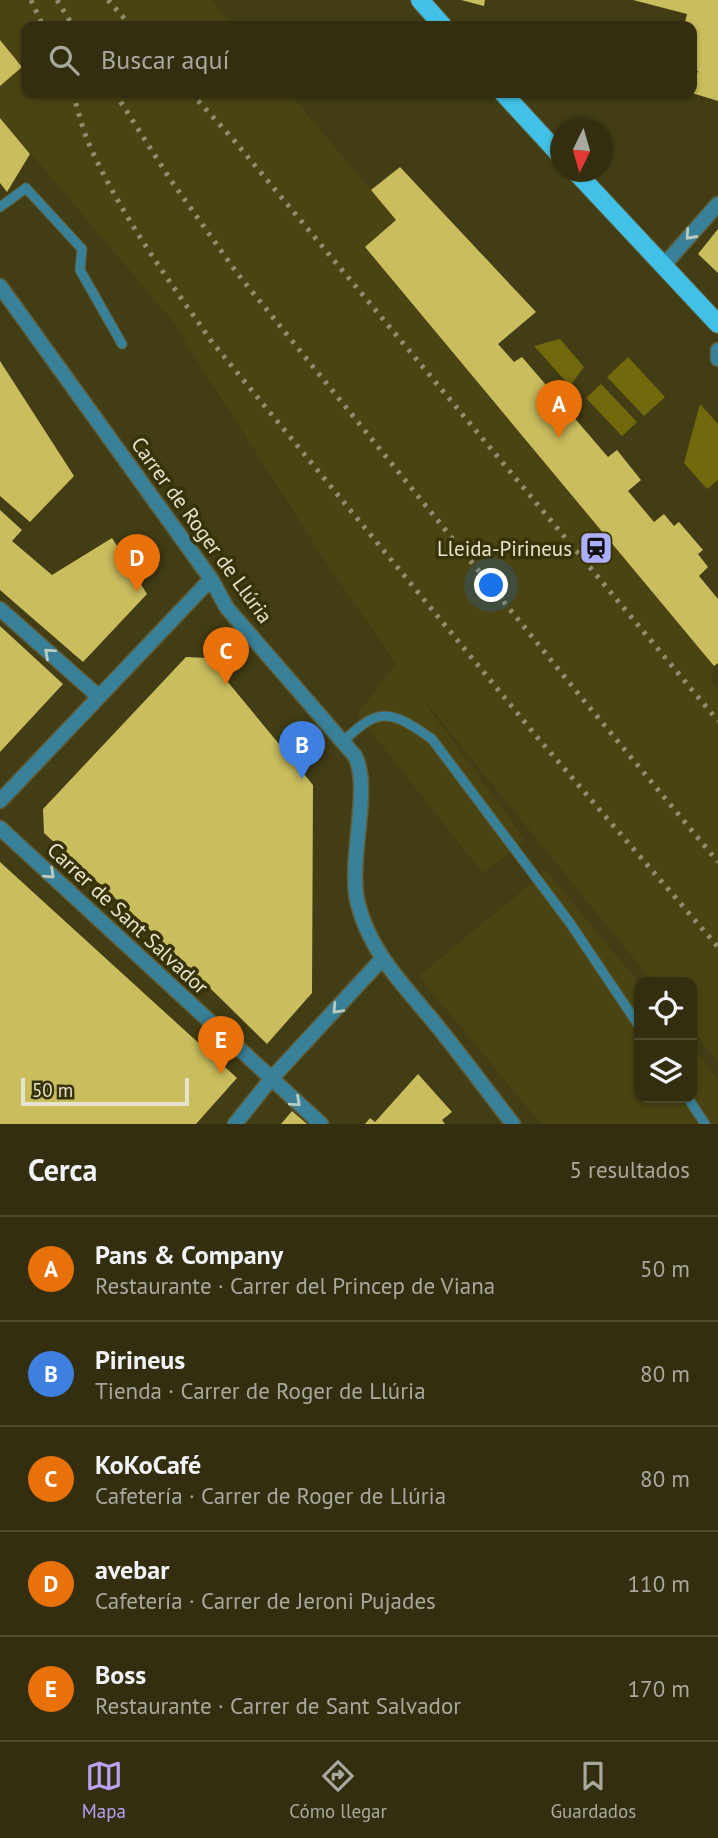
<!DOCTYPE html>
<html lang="es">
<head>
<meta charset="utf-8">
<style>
  body { margin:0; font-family:"PT Sans",sans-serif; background:#3a3618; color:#f1f3f6 }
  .controls { position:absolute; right:21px; bottom:21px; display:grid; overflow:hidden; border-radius:14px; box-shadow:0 2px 5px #0004 }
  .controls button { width:63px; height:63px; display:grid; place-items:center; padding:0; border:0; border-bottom:2px solid #4d4a2f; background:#322e0f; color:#f1f3f6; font:35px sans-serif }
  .compass { position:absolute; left:550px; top:119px; width:63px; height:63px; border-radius:50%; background:#322e0f; box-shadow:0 2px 5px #0004; rotate:185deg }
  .scale { position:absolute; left:21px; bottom:18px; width:168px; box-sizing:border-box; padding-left:7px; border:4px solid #e7e4ce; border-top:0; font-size:19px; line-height:24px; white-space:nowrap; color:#e7e4ce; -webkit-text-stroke:5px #373208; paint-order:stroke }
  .you { position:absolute; left:492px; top:586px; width:24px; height:24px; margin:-18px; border:5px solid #fff; border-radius:50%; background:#1a73e8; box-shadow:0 0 0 10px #1a73e833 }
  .badge { display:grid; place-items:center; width:46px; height:46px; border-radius:50%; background:#bca0f2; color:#fff; font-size:23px; font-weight:700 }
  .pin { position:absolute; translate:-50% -58px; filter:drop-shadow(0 2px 4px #0008) }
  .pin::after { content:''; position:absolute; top:37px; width:24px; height:21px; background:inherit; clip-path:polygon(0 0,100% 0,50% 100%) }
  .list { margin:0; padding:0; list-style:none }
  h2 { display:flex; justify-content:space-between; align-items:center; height:91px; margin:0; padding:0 28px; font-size:30px }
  h2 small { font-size:23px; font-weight:400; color:#a8a89e }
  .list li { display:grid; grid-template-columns:46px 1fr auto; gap:21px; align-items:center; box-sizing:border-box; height:105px; padding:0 28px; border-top:2px solid #4d4a2f }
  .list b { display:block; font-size:26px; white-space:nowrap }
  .list p { margin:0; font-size:23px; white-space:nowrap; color:#a8a89e }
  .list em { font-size:23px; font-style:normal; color:#a8a89e }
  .icon { flex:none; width:38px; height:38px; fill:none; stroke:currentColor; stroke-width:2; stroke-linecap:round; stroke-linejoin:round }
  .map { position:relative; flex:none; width:718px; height:1124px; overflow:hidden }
  .search { position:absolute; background:#322e0f; box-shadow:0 2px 5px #0004; left:21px; right:21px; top:21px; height:77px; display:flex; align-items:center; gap:18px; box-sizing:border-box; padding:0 24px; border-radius:14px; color:#a8a89e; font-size:26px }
  .sheet { height:616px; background:#322e0f }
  nav { display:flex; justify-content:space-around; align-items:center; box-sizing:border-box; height:98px; border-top:2px solid #4d4a2f; background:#322e0f; font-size:19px; color:#a8a89e }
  nav a { display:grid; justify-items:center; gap:4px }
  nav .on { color:#bca0f2 }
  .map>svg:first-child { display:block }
  .built { fill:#4a4412 }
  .green { fill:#72680c }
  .building { fill:#c9bd5e }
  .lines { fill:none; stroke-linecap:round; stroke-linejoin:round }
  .lane-casing { stroke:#605b35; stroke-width:11 }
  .street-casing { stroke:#605b35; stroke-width:17 }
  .primary-casing { stroke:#605b35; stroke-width:20 }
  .lane { stroke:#388198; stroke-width:9 }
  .street { stroke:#388198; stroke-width:14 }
  .primary { stroke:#41c1e7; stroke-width:18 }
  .rail { stroke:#918d6d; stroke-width:5; stroke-dasharray:3.5 7; stroke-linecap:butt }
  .oneway { stroke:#bbcbc0 }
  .labels { text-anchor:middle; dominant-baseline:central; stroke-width:7; stroke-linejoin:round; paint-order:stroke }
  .street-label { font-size:21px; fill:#e7e4ce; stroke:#373208 }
  .poi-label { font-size:21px; fill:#e7e4ce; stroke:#373208; text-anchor:end }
</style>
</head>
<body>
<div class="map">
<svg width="718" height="1124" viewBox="0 0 718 1124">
  <rect width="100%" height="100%" fill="#423d14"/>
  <path class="built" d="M0,0H211L233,26H26V93H289L396,220L365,248L714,666L712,682L718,690V1062L692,1030V982H653L411,684L525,840L483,873L357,714L396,664L324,559L170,318L0,117Z
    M546,871L639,983V1098H692V1047L718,1079V1124H541L419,976Z"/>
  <path class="green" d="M560,339L584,367L570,386L534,346Z
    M628,357L665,397L644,416L607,377Z
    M601,384L637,422L622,436L586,398Z
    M700,404L718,424V480L707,489L684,463Z"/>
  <path class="building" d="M461,0H485L484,6Z
    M633,0H718V101L692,93V86L698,71L692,70V26H684L687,14Z
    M0,40L22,67L0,86Z
    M0,118L30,154L7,192L0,183Z
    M400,167L536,312L498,344L514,362L522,357L608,457L617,450L641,480L628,491L654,522L664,514L674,526L679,522L703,550L698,554L708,567L699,576L718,599V663L714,666L365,247L396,220L371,190Z
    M718,229V273L698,254Z
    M0,361L74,476L30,522L0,496Z
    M0,510L22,530L12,541L52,575L112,538L147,594L83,662L0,590Z
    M0,626L63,684L0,752Z
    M186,657L208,658L313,785L312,993L267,1044L162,941L44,833L43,809Z
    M0,862L237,1078L196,1124H0Z
    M418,1074L452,1112L442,1120L445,1124H365L370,1118L375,1122Z
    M292,1111L307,1124H281Z"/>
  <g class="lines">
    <defs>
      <path id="lane" d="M0,207L26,188L82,249L80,270L122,344
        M343,742C379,705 392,711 432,739L570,923L639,1026
        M688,1098L705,1124"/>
      <path id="street" d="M663,266L718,204
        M0,286L211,579L227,608L355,756C372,789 347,862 358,904C371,955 406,987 438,1027C464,1059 488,1092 513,1124
        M718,350V359
        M0,609L98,696
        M0,801L211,579
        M0,828L321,1124
        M235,1124L271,1079L383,958"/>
      <path id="primary" d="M420,0L443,26
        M503,93L560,155
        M576,172L718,324"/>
    </defs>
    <use href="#lane" class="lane-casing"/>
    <use href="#street" class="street-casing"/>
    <use href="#primary" class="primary-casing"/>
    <use href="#lane" class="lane"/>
    <use href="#street" class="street"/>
    <use href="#primary" class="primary"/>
    <path class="rail" d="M31,0L43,26
      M57,0L73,26
      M108,0L131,26
      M73,93C78,110 82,128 89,144C121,216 168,279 212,342L537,737L718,947
      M115,93L170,179L237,273L581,697L718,862
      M191,93L232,138L718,721"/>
  </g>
  <defs><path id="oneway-chevron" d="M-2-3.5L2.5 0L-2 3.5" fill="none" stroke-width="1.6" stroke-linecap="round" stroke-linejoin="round" transform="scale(1.75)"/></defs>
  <g class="oneway">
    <use href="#oneway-chevron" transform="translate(690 235) rotate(132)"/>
    <use href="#oneway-chevron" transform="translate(49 653) rotate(-138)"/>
    <use href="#oneway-chevron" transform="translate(50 874) rotate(43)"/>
    <use href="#oneway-chevron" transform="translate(337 1009) rotate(133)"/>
    <use href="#oneway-chevron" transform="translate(296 1102) rotate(42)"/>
  </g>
  <defs>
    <symbol id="station-square" viewBox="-11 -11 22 22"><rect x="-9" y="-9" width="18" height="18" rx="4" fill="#acaffb" stroke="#373208"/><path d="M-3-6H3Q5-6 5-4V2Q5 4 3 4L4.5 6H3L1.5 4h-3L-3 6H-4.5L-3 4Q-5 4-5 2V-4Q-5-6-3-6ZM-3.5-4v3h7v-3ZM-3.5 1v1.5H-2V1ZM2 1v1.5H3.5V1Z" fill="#111"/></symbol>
  </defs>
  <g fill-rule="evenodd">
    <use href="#station-square" x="577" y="529" width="38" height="38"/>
  </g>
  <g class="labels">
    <g class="street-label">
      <text transform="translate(202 530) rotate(54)">Carrer de Roger de Llúria</text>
      <text transform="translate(128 918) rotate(43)">Carrer de Sant Salvador</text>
    </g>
    <g class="poi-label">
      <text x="572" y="548">Lleida-Pirineus</text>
    </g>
  </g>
</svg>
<div class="controls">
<button><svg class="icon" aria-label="locate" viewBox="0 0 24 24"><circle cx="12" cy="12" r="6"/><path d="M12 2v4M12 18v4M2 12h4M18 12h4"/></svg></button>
<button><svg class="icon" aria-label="layers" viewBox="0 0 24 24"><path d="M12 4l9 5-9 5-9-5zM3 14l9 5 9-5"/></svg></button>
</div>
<svg class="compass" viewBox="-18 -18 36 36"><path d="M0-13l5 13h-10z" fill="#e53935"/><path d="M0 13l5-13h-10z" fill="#a8a89e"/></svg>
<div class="scale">50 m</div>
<div class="you"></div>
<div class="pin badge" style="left:559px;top:438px;background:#e8710a">A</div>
<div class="pin badge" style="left:302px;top:779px;background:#3f7fe0">B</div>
<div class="pin badge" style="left:226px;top:685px;background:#e8710a">C</div>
<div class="pin badge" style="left:137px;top:592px;background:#e8710a">D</div>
<div class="pin badge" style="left:221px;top:1074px;background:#e8710a">E</div>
<div class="search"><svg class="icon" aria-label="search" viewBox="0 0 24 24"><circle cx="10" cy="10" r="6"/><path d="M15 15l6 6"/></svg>Buscar aquí</div>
</div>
<section class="sheet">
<h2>Cerca<small>5 resultados</small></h2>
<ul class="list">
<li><span class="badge" style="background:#e8710a">A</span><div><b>Pans &amp; Company</b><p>Restaurante · Carrer del Princep de Viana</p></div><em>50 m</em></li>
<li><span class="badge" style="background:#3f7fe0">B</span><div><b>Pirineus</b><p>Tienda · Carrer de Roger de Llúria</p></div><em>80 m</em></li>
<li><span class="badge" style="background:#e8710a">C</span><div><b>KoKoCafé</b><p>Cafetería · Carrer de Roger de Llúria</p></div><em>80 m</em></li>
<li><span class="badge" style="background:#e8710a">D</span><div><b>avebar</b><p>Cafetería · Carrer de Jeroni Pujades</p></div><em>110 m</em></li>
<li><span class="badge" style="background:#e8710a">E</span><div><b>Boss</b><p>Restaurante · Carrer de Sant Salvador</p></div><em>170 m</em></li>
</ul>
</section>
<nav>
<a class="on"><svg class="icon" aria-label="map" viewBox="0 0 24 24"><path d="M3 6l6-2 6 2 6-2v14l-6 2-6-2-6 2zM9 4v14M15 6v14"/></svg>Mapa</a>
<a><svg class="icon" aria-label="directions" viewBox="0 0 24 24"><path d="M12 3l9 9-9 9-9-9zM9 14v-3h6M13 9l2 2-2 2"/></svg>Cómo llegar</a>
<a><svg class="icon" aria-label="saved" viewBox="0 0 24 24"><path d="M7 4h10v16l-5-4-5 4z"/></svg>Guardados</a>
</nav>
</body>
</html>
